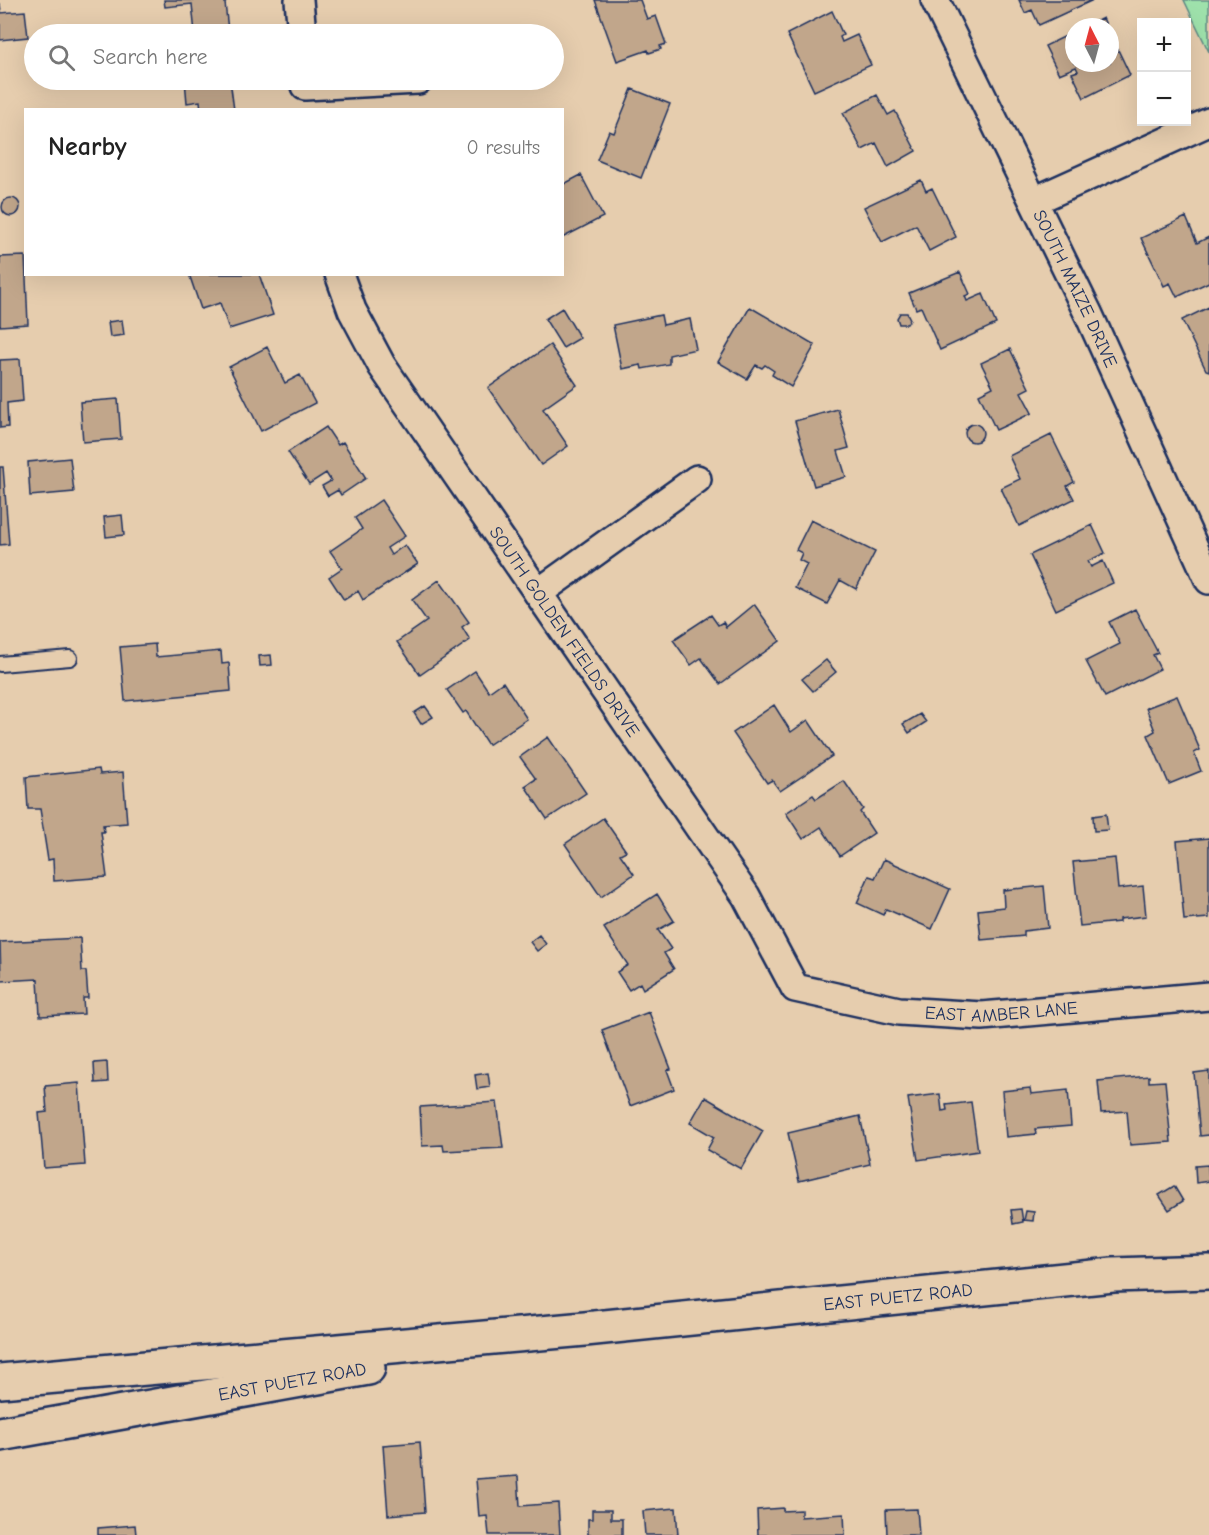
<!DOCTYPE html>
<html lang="en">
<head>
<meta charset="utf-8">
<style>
  body { margin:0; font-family:"Comic Neue",sans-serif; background:#f6f6f6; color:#222 }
  .controls { position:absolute; right:18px; top:18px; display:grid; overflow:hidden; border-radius:0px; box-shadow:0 6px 24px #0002 }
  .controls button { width:54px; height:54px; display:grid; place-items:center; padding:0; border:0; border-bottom:2px solid #e0e0e0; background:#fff; color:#222; font:30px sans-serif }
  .compass { position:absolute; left:1065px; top:18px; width:54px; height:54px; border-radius:50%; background:#fff; box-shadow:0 6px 24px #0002; rotate:354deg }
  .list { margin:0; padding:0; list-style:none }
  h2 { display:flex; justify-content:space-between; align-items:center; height:78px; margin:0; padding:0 24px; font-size:26px }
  h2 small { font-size:20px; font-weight:400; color:#767676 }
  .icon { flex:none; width:33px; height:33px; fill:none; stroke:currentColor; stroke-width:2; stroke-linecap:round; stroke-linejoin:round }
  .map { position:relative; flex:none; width:1209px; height:1535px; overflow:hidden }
  .search { position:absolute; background:#fff; box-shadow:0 6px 24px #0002; left:24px; top:24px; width:540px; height:66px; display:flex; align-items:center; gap:15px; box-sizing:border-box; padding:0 21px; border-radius:33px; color:#767676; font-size:22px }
  .panel { position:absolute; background:#fff; box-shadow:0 6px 24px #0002; left:24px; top:108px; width:540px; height:168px; border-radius:0px }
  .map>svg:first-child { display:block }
  .green { fill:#9ee1ab; stroke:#5c8884; stroke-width:1.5 }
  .building { fill:#c1a68b; stroke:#1b2f5e; stroke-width:1.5 }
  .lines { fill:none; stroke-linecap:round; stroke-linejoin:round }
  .lane-casing { stroke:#1b2f5e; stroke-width:18 }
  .street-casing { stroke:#1b2f5e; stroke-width:32 }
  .secondary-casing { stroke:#1b2f5e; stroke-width:38 }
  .lane { stroke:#e6cdae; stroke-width:14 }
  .street { stroke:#e6cdae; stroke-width:27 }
  .secondary { stroke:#e6cdae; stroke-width:33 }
  .labels { text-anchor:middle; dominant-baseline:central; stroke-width:5; stroke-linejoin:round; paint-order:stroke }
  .street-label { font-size:18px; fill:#1b2f5e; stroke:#e6cdae }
</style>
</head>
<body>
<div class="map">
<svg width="1209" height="1535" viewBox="0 0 1209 1535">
  <rect width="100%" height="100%" fill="#e6cdae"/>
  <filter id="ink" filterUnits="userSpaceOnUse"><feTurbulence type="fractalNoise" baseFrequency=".0167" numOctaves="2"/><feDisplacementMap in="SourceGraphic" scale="12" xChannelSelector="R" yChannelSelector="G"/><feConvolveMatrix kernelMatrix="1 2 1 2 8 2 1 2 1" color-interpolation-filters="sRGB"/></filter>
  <g filter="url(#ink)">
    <path class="green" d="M1184,0H1209V52Z"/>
    <path class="building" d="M164,0H228L225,3L228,30L195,33L192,4L165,7Z
      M595,0H640L647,19L656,16L666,44L660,46L661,49L649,53L648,50L617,61Z
      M1019,0H1093L1039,25L1032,10L1025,13Z
      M0,3L1,13L25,11L28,37L0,40Z
      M832,11L843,35L840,37L842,42L857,35L871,65L814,91L787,34Z
      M1103,18L1107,27H1084Z
      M1074,32V63H1110V33L1130,75L1084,98L1072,73L1078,71L1076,67L1059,74L1045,46Z
      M185,80H230L234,110H201L200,101L187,103Z
      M632,89L670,104L641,178L597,160L609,131L614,133Z
      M877,95L888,115L895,111L916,151L888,167L876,143L862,150L843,113Z
      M581,175L603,217L562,238V185Z
      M921,180L926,191L932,188L956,237L929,251L916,225L882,242L864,207Z
      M2 207a9 9 0 1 1 18 0a9 9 0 1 1-18 0Z
      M1186,217L1197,243L1209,237V282L1177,297L1170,283L1164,286L1141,238Z
      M25,256L28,324L0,326V257Z
      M960,272L970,294L965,296L967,301L983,294L996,324L940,350L921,307L916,309L909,293Z
      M189,274H259L273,315L229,329L220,303L201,309Z
      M750,307L815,345L791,387L772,375L774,371L765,365L762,368L756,365L747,379L718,362Z
      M1209,307V371L1206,370L1182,320Z
      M562,308L580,338L563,348L545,319Z
      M900,313H907L910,319L907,324H899L897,318Z
      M661,315L663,325L690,319L696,349L669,355V364L642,369L641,365L622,369L613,325Z
      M122,320L124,335L110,337L108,322Z
      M550,345L577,385L543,409L568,446L541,465L488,388Z
      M267,347L285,383L300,375L315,403L261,431L229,367Z
      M1010,349L1029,388L1021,392L1032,413L996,430L979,394L993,387L981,363Z
      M20,359L23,401L7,403L8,427L0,428V360Z
      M118,399L121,439L83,442L80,402Z
      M838,409L849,448L838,451L846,477L814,486L795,421Z
      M965 433a9 9 0 1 1 18 0a9 9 0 1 1-18 0Z
      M326,427L338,445L343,442L366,478L341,495L338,490L328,496L322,486L331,481L326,473L309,484L288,452Z
      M1051,435L1074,482L1067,486L1074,499L1019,526L1001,488L1020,479L1009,456Z
      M70,458L74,492L30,496L28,462Z
      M0,467H3L9,544L0,545Z
      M381,500L405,536L387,548L391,555L405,545L418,564L363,600L358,591L344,600L329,577L342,568L330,551L362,529L355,518Z
      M122,515L124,535L106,537L104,517Z
      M811,520L875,552L856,589L840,580L827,604L795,588L807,564L799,560L802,553L796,550Z
      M1092,525L1105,553L1088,561L1091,567L1103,561L1113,583L1056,610L1030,555Z
      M439,580L469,622L462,627L470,640L420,675L397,642L427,621L412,600Z
      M754,604L780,641L720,684L701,658L691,665L673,640L711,615L718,625L723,622L726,627Z
      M1135,609L1158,653L1153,655L1160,669L1105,697L1086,661L1120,644L1109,622Z
      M155,644L156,657L221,651L222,664L229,663L231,691L125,701L120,647Z
      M271,655L272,665L260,666L259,656Z
      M826,660L836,672L813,691L802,679Z
      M475,671L489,692L503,682L527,719L488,745L466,711L463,713L447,690Z
      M1177,696L1200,750L1194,753L1201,771L1169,784L1148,735L1155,731L1146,708Z
      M774,705L791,732L808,720L832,756L780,791L772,780L767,783L733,733Z
      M425,706L433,717L421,724L414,713Z
      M920,714L926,722L909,733L903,724Z
      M548,737L586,793L547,819L525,786L536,779L520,757Z
      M99,769L100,774L123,772L127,823L103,825L104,832H101L107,877L54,881L53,859L48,860L40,809H28L26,777Z
      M844,781L863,809L860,812L874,833L840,856L821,827L803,839L786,813L813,795L816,799Z
      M1106,814L1108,830L1094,831L1093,816Z
      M603,818L626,851L620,854L634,874L601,897L565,844Z
      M1209,838V918L1184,920L1177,841Z
      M1115,858L1118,889L1143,886L1146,916L1119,919V922L1080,926L1073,862Z
      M884,859L950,889L932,929L886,909L883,915L857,903L869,876L875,878Z
      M1044,886L1048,928L1024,931V936L981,940L978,910L1004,907L1003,890Z
      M657,894L674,921L658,930L671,949L664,953L674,969L643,989L640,983L629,990L617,972L628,965L604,928Z
      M539,935L546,944L537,951L530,942Z
      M80,938L82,971H86L88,998H83L84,1014L40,1016L38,979L1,981L0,942Z
      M649,1012L671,1069L667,1070L674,1089L630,1106L602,1030Z
      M107,1062L108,1082L95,1083L94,1063Z
      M1209,1071V1135L1200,1136L1194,1073Z
      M488,1073L490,1087L477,1089L475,1075Z
      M1149,1076V1082L1165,1081L1171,1142L1130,1145L1127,1111L1101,1113L1098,1081Z
      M79,1083L85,1165L44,1168L39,1113L47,1112L45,1086Z
      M1030,1088L1031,1094L1068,1090L1071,1126L1035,1129L1036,1134L1006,1137L1002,1091Z
      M940,1094L942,1111L947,1110L946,1105L971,1102L978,1151L918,1160L908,1098Z
      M705,1097L763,1131L741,1169L707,1150L714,1137L690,1123Z
      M497,1102L503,1148L444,1151L443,1145L422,1146L420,1107Z
      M860,1116L870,1164L799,1181L788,1133Z
      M1208,1165L1209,1181L1196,1183L1195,1166Z
      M1174,1186L1183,1201L1169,1210L1159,1195Z
      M1021,1209L1023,1222L1013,1224L1011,1210Z
      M1026,1211L1034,1212L1033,1221L1024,1220Z
      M420,1442L425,1512L388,1515L383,1445Z
      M518,1476L520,1506L558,1503L560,1535H489L487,1516L479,1517L476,1479Z
      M676,1508L678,1535H645L643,1511Z
      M783,1508V1511L801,1510V1517L844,1514L845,1535H758L757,1510Z
      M917,1509L919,1535H887L886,1510Z
      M592,1510H611V1519H622V1535H588V1519H592Z
      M135,1525L136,1535H98V1528Z"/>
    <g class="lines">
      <defs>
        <path id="lane" d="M0,664L70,658"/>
        <g id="street">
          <path d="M299,0L302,34"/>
          <path id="s1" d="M935,0L1089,315L1209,580"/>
          <path d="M305,86L418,80"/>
          <path d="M1034,201L1209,122"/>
          <path id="s2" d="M339,274L352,310L382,366L746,896L795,988L899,1011L982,1016L1209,996"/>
          <path d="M538,593L697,479"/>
        </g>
        <g id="secondary">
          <path id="s3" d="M0,1381L585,1329L1113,1275L1209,1272"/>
          <path id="s4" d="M0,1434L368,1368"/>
        </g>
      </defs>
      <use href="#lane" class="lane-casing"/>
      <use href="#street" class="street-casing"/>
      <use href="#secondary" class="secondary-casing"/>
      <use href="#lane" class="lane"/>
      <use href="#street" class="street"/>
      <use href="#secondary" class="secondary"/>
    </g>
  </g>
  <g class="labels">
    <g class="street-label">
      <text stroke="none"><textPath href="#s1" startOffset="321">SOUTH MAIZE DRIVE</textPath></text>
      <text stroke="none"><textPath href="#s2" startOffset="424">SOUTH GOLDEN FIELDS DRIVE</textPath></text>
      <text stroke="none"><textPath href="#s2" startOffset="1058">EAST AMBER LANE</textPath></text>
      <text stroke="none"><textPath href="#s3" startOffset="902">EAST PUETZ ROAD</textPath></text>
      <text stroke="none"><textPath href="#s4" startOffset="297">EAST PUETZ ROAD</textPath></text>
    </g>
  </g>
</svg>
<div class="controls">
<button>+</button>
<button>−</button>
</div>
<svg class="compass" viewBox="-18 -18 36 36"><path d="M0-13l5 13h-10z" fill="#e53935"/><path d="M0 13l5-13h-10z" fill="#767676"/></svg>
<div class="search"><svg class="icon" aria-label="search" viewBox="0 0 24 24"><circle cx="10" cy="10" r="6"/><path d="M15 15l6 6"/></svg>Search here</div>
<section class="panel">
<h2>Nearby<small>0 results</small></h2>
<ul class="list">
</ul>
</section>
</div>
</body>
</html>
